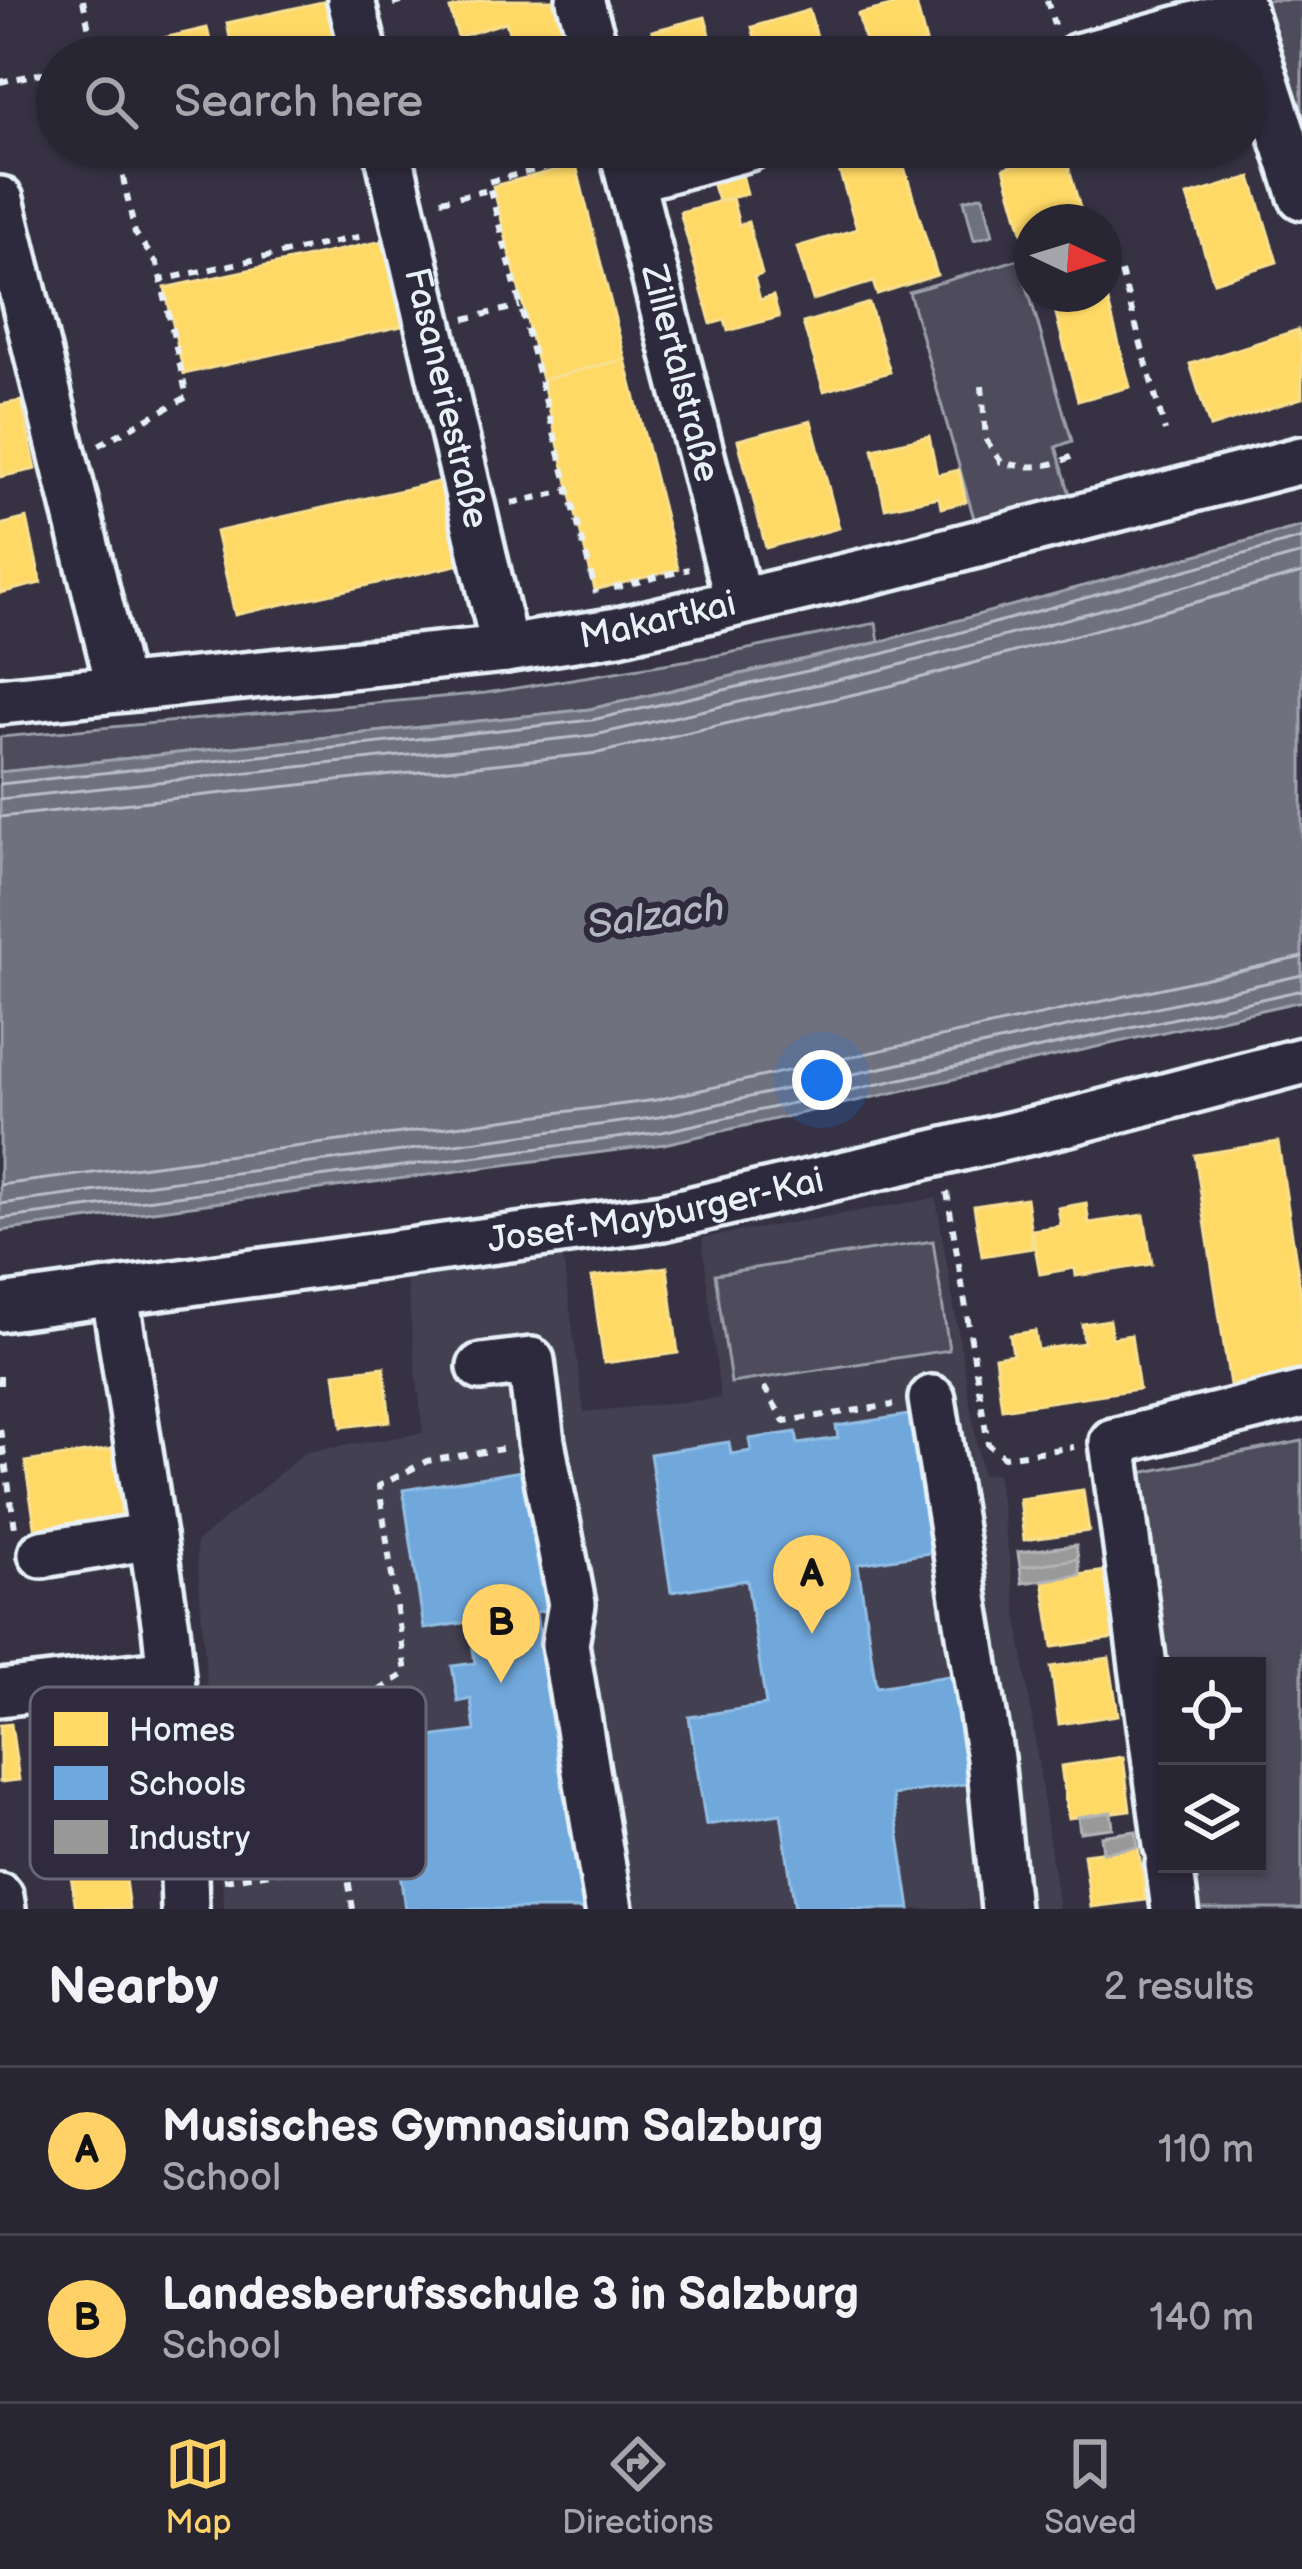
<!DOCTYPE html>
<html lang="en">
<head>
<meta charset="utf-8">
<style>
  body { margin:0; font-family:"Balsamiq Sans",sans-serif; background:#302e3b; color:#f1f3f6 }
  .controls { position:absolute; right:36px; bottom:36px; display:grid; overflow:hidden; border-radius:0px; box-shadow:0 3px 9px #0004 }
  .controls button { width:108px; height:108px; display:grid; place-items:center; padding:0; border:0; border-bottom:3px solid #44434e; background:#282633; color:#f1f3f6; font:60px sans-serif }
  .compass { position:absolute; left:1014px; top:204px; width:108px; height:108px; border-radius:50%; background:#282633; box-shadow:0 3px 9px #0004; rotate:94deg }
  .you { position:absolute; left:822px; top:1080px; width:42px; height:42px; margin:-30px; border:9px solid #fff; border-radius:50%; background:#1a73e8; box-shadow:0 0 0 18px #1a73e833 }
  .badge { display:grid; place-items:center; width:78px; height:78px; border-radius:50%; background:#ffd166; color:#111; font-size:39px; font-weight:700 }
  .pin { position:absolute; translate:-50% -99px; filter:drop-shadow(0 3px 6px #0008) }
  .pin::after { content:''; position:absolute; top:63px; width:42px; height:36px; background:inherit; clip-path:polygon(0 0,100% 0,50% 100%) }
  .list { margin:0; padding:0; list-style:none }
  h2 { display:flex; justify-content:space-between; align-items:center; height:156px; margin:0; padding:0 48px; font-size:51px }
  h2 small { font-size:39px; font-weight:400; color:#a5a5ac }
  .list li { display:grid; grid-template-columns:78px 1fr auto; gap:36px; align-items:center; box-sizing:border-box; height:168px; padding:0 48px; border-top:3px solid #44434e }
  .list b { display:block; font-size:45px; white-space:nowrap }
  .list p { margin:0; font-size:39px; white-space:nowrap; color:#a5a5ac }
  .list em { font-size:39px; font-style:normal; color:#a5a5ac }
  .icon { flex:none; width:66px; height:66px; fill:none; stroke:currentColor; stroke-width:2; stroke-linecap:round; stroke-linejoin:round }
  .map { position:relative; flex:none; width:1302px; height:1909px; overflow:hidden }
  .search { position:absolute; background:#282633; box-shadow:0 3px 9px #0004; left:36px; right:36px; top:36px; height:132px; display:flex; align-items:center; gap:30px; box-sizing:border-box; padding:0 42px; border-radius:66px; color:#a5a5ac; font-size:45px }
  .sheet { height:492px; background:#282633 }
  nav { display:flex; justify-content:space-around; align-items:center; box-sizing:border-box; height:168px; border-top:3px solid #44434e; background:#282633; font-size:33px; color:#a5a5ac }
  nav a { display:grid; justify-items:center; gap:6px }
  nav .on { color:#ffd166 }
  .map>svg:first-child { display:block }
  .built { fill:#433f51 }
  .green { fill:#4d4b5c; stroke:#9a9eaa; stroke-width:3 }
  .water { fill:#70717f; stroke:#a0a4af; stroke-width:3 }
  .homes { fill:#ffd966; stroke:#f8e092; stroke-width:3 }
  .schools { fill:#6fa8dc; stroke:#93bee4; stroke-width:3 }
  .industry { fill:#999; stroke:#b1b3b6; stroke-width:3 }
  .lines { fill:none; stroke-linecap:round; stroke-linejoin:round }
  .shore { stroke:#b8bec8; stroke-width:3 }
  .minor-casing { stroke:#e8f1f8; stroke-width:54 }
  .path { stroke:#e8f1f8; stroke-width:6; stroke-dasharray:9 9; stroke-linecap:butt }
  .minor { stroke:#2f2a3d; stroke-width:45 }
  .labels { text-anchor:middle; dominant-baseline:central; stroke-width:12; stroke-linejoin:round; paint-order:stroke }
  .street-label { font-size:36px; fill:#e8f1f8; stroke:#2f2a3d }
  .water-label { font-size:39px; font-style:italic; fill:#b2b7c2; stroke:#2f2a3d }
  .key { fill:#2f2a3d; stroke:#666675; stroke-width:3 }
  .key-label { font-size:33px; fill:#e8f1f8 }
</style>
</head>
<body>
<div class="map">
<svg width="1302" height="1909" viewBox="0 0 1302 1909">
  <rect width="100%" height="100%" fill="#363244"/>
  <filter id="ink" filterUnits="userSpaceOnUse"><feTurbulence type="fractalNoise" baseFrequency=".00833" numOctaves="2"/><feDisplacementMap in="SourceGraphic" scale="24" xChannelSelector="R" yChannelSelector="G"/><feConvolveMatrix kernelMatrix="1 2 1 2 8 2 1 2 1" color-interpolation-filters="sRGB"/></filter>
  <g filter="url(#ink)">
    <path class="built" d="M936,1198L982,1475L997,1473L1059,1909H224L196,1542L306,1452L423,1433L406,1276L563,1258L584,1412L720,1398L702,1238Z"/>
    <path class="green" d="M1254,0H1302V146Z
      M1019,259L1072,441L1056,447L1071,498L975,522L909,292Z
      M876,623L879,642L590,709L0,772V737L486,693L714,656Z
      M933,1241L949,1350L731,1383L715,1274Z
      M1302,1441V1909H1198L1191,1864H1257V1666H1167V1697L1135,1474Z"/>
    <path class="water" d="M983,195L993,235L974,240L964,200Z
      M1302,526V1001L664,1144L0,1231V772L590,709L879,642Z"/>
    <path class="homes" d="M331,0L344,57H108L106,51L207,28L213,52L232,48L227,23Z
      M481,0H552L573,57H516L506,22L458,37L450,9Z
      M915,0L926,42L869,57L858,14Z
      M809,10L823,57H752L747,40L755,38L752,27Z
      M705,17L716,57H659L652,31Z
      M748,48L750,57H717Z
      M877,147H898L937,275L877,294L873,282L813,300L797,247L857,229L836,160Z
      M1017,147H1091L1093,153L1067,162L1084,222H1032V236L1024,238L1004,168L1021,163Z
      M576,165L625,359L542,380L493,186Z
      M742,174L747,194L718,201L712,182Z
      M1251,177L1277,262L1214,282L1187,196Z
      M732,198L739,225L748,222L762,274L754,277L760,300L773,296L779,317L728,331L725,320L711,324L680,212Z
      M387,240L406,325L184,374L165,288Z
      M1104,286L1130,387L1078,401L1051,294H1104Z
      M869,303L890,372L824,391L803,323Z
      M1298,330L1302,343V398L1210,427L1190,364Z
      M625,359L678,569L595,590L542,380Z
      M21,401L36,469L0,477V405Z
      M811,421L839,528L766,548L738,440Z
      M929,436L937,475L959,470L966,502L941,508L939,497L885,508L873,449Z
      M442,481L461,564L235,615L216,532Z
      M27,518L41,583L0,593V525Z
      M1278,1142L1302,1301V1374L1230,1385L1195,1155Z
      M1026,1198L1033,1248L982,1256L974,1206Z
      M1086,1203L1089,1223L1144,1215L1152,1264L1076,1276L1075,1268L1040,1274L1032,1230L1061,1226L1058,1208Z
      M667,1267L678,1353L604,1363L592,1277Z
      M1109,1320L1112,1338L1131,1335L1139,1389L1002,1409L995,1357L1013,1354L1010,1335L1035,1331L1038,1350L1084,1343L1082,1324Z
      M384,1367L390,1421L342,1427L335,1373Z
      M112,1449L122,1519L36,1532L25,1462Z
      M1083,1490L1089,1531L1024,1540L1019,1499Z
      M1106,1571L1115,1638L1053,1647L1043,1580Z
      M1109,1658L1118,1715L1059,1724L1051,1667Z
      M11,1724L19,1780L0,1782V1725Z
      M1123,1757L1130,1810L1068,1818L1061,1766Z
      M119,1834L129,1909H76L66,1842Z
      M1138,1847L1146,1900L1091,1907L1084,1854Z"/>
    <path class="schools" d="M915,1414L936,1552L858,1564L876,1687L956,1675L972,1783L893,1795L910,1909H795L781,1814L706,1825L689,1717L766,1705L747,1580L671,1592L650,1454L729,1442L731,1454L751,1451L749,1439L796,1432L798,1444L838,1438L836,1426Z
      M540,1468L561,1608L536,1612L553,1724L570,1722L589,1909H405L382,1743L475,1731L471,1699L458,1702L452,1666L475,1663L469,1622L424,1629L403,1490Z"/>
    <path class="industry" d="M1076,1545L1078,1559L1020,1567L1018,1552Z
      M1078,1559L1080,1575L1022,1583L1020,1567Z
      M1111,1812L1113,1828L1080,1832L1078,1817Z
      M1136,1831L1138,1847L1103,1852L1101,1836Z"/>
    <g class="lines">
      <path class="shore" d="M0,784L592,720L882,654L1302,538
        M0,799L595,735L885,669L1302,554
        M0,817L598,753L890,686L1302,573
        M0,1185L656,1100L1302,957
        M0,1204L659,1117L1302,975
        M0,1219L662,1132L1302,990"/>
      <defs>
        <g id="minor">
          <path d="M351,0L365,57"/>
          <path d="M580,0L597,57"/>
          <path d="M1239,0L1302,196"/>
          <path d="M1078,57L1243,12"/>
          <path id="s1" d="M387,147L505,649"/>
          <path id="s2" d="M622,147L738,600"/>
          <path d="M632,179L749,147"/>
          <path d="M0,200L120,688"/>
          <path id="s3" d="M0,701L505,649L618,631L892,566L1302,460"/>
          <path d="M115,1294L166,1628L181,1775L185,1909"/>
          <path id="s4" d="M0,1308L663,1217L1069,1122L1302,1061"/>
          <path d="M481,1367L531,1361L541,1442L572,1604L565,1644L609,1909"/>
          <path d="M932,1399L990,1758L1005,1909"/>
          <path d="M42,1554L152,1536"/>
          <path d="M0,1693L169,1673"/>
          <path d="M1167,1845L1113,1442L1302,1395"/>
          <path d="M1169,1864L1175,1909"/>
          <path d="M0,1897L2,1909"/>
        </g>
      </defs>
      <use href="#minor" class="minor-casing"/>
      <path class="path" d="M83,0L91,40
        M1047,0L1054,25
        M393,4L409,0
        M0,82L57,70
        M585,157L488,182L596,593
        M119,159L135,233L157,264L161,280
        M441,200L490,190
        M1121,272L1165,431
        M465,319L520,306
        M982,386L986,440L1001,462C1026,469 1047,468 1071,457
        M99,445L187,397L161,280L367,235
        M512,503L567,491
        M614,588L689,569
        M947,1192L988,1444L1004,1457L1074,1447
        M0,1376V1392
        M764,1387L784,1421L893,1405
        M0,1429L15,1528
        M342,1845L394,1835
        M219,1850L340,1832
        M224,1880L345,1862
        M353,1909L323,1727L406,1673L379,1486L427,1461L502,1449"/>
      <use href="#minor" class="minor"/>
    </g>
  </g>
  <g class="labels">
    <g class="street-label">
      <text stroke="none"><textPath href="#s2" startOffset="234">Zillertalstraße</textPath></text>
      <text stroke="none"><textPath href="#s1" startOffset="258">Fasaneriestraße</textPath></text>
      <text stroke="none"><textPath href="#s3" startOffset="663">Makartkai</textPath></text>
      <text stroke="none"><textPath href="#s4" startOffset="663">Josef-Mayburger-Kai</textPath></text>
    </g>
    <g class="water-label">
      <text transform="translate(656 917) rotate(-8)">Salzach</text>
    </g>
  </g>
  <rect x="30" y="1687" width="396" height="192" rx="18" class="key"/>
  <rect x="54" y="1712" width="54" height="34" fill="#ffd966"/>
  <rect x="54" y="1766" width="54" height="34" fill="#6fa8dc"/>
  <rect x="54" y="1820" width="54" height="34" fill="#999"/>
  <g class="key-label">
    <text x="129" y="1741">Homes</text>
    <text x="129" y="1795">Schools</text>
    <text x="129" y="1849">Industry</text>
  </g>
</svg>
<div class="controls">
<button><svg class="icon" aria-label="locate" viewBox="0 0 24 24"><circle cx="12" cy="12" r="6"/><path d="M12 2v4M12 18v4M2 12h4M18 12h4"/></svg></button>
<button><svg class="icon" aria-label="layers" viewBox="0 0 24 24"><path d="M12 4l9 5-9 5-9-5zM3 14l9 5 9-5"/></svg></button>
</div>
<svg class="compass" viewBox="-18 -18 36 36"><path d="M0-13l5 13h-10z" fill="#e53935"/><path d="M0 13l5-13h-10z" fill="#a5a5ac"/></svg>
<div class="you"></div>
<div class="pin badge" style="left:812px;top:1634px">A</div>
<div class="pin badge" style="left:501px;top:1683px">B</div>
<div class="search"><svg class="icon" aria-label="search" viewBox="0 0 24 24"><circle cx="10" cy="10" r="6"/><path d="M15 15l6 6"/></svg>Search here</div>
</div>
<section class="sheet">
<h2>Nearby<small>2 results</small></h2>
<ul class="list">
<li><span class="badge">A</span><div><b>Musisches Gymnasium Salzburg</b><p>School</p></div><em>110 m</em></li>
<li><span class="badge">B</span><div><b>Landesberufsschule 3 in Salzburg</b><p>School</p></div><em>140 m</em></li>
</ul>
</section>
<nav>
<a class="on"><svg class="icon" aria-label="map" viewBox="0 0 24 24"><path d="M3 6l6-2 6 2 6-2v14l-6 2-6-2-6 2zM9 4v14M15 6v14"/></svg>Map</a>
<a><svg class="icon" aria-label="directions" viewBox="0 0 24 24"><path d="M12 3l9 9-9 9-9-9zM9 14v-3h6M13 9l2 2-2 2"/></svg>Directions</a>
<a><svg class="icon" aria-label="saved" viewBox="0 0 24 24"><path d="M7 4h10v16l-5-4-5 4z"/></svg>Saved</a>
</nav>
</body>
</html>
